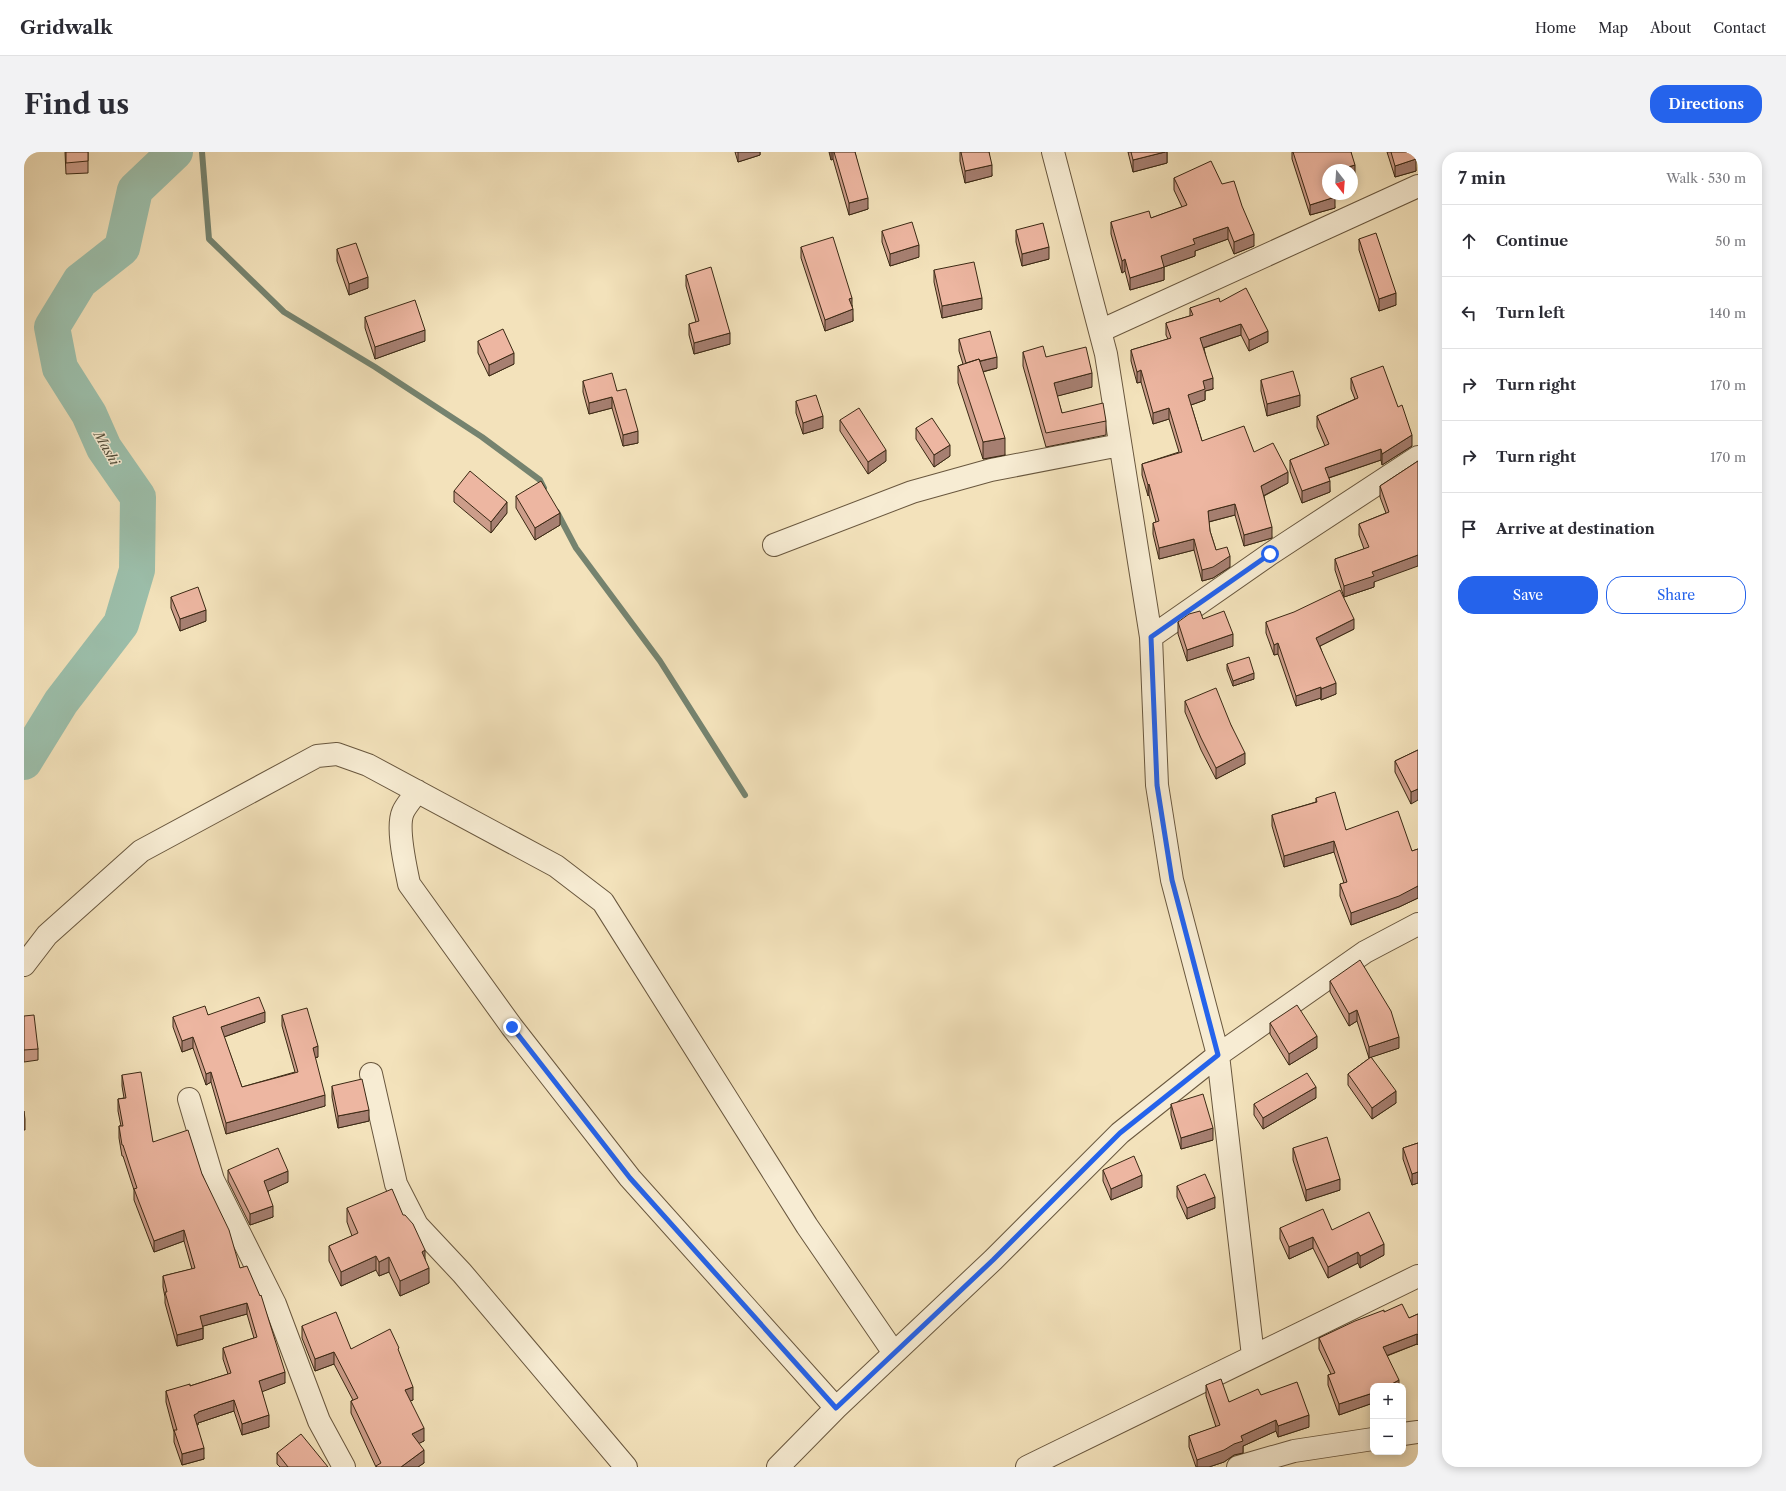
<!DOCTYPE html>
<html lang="en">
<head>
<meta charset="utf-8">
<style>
  body { margin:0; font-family:"Libre Caslon Text",serif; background:#f2f2f3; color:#2b2b33 }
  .controls { position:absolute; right:12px; bottom:12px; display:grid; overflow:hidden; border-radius:8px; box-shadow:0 2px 10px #0003 }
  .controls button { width:36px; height:36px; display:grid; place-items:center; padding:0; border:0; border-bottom:1px solid #e1e1e2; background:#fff; color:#2b2b33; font:20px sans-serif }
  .compass { position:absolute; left:1298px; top:12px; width:36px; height:36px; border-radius:50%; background:#fff; box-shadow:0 2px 10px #0003; rotate:163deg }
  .stop { position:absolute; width:12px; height:12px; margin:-9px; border:3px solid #2563eb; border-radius:50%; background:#fff }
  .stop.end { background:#2563eb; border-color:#fff; box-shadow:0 1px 4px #0008 }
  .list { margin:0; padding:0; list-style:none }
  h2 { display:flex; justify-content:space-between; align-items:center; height:52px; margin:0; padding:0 16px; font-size:17px }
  h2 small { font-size:13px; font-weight:400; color:#7c7c81 }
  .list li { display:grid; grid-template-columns:26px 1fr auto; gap:12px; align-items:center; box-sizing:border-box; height:72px; padding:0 16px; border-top:1px solid #e1e1e2 }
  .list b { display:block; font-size:15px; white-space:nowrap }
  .list em { font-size:13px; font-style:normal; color:#7c7c81 }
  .actions { display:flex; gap:8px; padding:12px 16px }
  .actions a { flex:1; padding:9px 0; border:1px solid #2563eb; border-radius:16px; text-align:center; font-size:14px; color:#2563eb }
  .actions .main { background:#2563eb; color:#fff }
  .icon { flex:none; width:22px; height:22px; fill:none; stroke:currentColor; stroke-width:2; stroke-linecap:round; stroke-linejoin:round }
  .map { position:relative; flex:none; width:1394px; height:1315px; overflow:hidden; border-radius:16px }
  header { display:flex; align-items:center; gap:24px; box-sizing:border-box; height:56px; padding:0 20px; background:#fff; border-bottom:1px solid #e1e1e2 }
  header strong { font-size:19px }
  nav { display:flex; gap:22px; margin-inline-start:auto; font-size:14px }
  .intro { display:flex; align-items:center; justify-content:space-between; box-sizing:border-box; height:96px; padding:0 24px }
  h1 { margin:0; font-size:28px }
  .button { padding:10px 18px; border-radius:16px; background:#2563eb; color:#fff; font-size:14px; font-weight:700 }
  main { display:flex; gap:24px; padding:0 24px }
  aside { flex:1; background:#fff; border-radius:16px; box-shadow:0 2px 10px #0003 }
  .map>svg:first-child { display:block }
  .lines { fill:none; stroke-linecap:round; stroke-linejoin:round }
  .stream { stroke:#75836f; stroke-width:6 }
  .river { stroke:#9cbfab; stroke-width:36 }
  .minor-casing { stroke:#69573e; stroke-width:24 }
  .minor { stroke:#f7ecd3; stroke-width:22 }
  .wall { fill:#cc9d8a; stroke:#3b2914 }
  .shaded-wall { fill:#a67f71; stroke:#3b2914 }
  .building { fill:#edb6a1; stroke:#3b2914 }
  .route { stroke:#2563eb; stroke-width:5 }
  .labels { text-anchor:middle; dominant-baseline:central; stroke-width:3; stroke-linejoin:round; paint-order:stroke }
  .water-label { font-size:13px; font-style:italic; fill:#534e3a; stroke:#f7ecd3 }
</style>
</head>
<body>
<header>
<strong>Gridwalk</strong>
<nav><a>Home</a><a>Map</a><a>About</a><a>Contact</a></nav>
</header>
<div class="intro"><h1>Find us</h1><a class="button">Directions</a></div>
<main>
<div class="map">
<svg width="1394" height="1315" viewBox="0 0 1394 1315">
  <rect width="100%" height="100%" fill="#f3e2bb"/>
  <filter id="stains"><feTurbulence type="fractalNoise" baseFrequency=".005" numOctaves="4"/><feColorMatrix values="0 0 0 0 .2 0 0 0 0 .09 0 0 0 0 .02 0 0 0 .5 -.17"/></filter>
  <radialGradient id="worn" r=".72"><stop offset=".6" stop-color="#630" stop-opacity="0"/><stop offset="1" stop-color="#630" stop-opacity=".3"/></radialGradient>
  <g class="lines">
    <path class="stream" d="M178,0L185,87L260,160L351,215L458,285L516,328L520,336
      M533,360L552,396L636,509L721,643"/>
    <path class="river" d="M0,610L37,550L97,472L113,418L114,345L80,296L65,262L36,216L28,175L56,129L98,96L111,38L151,0"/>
    <defs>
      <path id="minor" d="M1029,0L1082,202L1127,485L1133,633L1148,728L1194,903L1229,1204
        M1076,179L1394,34
        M750,393L888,340L967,318L1096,293
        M1127,485L1246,402L1394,305
        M393,639C389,646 382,653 379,660C372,676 382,716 385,732L488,875L606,1026L812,1256
        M0,813L23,783L117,699L293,604L313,602L344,613L532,714L579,750L783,1074L870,1201
        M347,922L372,1032L393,1073L438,1121L602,1315
        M165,947L189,1028L251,1152L295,1269L320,1315
        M1379,1282L1394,1280
        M754,1315L812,1256L969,1108L1096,981L1194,903L1341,800L1394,772
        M1003,1315L1394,1124
        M1214,1315L1270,1299L1349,1287"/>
    </defs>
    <use href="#minor" class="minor-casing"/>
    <use href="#minor" class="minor"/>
  </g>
  <path class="wall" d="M41,0H64V21L42,22Z
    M711,0H736V3L714,10Z
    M805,0H831L844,57L825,63L809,7L807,8Z
    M936,0H965L968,24L941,31L936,9Z
    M1104,0H1143V11L1109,20Z
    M1268,0H1327L1331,23L1328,24V18H1304L1311,56L1286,63L1268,7Z
    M1363,0H1390L1392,19L1371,25Z
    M1150,26L1198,32L1230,94L1210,102L1204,87L1171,99V104L1140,115V128L1106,138L1101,119L1098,121L1087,82V70L1127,66L1158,55L1150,38Z
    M992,78L1025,107L998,114L992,90Z
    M858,79L895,105L866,114L858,90Z
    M1335,87L1372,153L1355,159L1335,98Z
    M777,95L828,153L829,169L801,179L777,106Z
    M313,97L344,136L325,143L313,109Z
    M910,118L958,157L918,166L910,130Z
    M662,123L706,192L670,202L665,183V172L672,170L662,134Z
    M1196,150L1244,190L1225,199L1217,183L1180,196L1189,237L1181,239V248L1167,253L1178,289L1230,300L1264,331L1240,344L1248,386L1220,394L1211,363L1185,370L1186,379L1192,398L1206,415L1189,426L1178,429L1170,398L1135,407L1129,382V371L1132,370L1125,343L1124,344L1118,323V312L1155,300L1145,267L1129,272L1117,230L1113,231L1107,209V198L1144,187L1142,183V171L1166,164V156Z
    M341,165L401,189L351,207L341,176Z
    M935,187L973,216L959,220L981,303L959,307L934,231V214L939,212L935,199Z
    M454,189L490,212L465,224L454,201Z
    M999,200L1022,205L1068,235L1033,244L1038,261L1082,269V283L1022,295L999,214Z
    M1327,226L1388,294L1358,313L1357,308L1305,326L1306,340L1278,351L1266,319V308L1301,294L1293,275V264L1331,247L1327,237Z
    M1237,228L1276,254L1243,264L1237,239Z
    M559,229L593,239L614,291L599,294L588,256L565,262L559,240Z
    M772,249L799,276L779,282L772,261Z
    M816,268L862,309L844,322L816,279Z
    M892,276L926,304L910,315L892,287Z
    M1394,309L1350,430V435L1320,445L1311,418V407L1340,397L1335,383V372L1362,361L1356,345V334Z
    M430,339L483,361L467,381L430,350Z
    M492,344L536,373L511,388L492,356Z
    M147,445L182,469L156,479L147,456Z
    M1179,467L1209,494L1163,509L1154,482V470Z
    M1242,470L1330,477L1296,494L1312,542L1297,548V546L1272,554L1254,502L1250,503L1242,481Z
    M1203,512L1230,527L1209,534L1203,518Z
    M1161,549L1207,573L1221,612L1192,627L1177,598L1161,560Z
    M1394,598L1387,652L1371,620V609Z
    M1292,646L1322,678L1388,699L1394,697V746L1375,755L1327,773L1316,744V732L1320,731L1310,700L1260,715L1248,674V663L1292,650Z
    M1306,829L1375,896L1347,905L1372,951L1348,967L1324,933V922L1347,905L1345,906L1333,869L1325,874L1306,840Z
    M184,863L241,870L200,885L218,935L271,920L258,874V863L294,905L291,906L301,954L202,982L187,930L182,933L169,896L158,900L149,875V865Z
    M0,864L14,897V908L0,910Z
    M1246,871L1293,896L1265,913L1246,882Z
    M98,923L129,990L178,1022L216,1116L261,1231L238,1239L245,1275L218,1283L210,1259L174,1271V1273H173L180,1307L158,1313L150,1290V1280L142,1250V1239L166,1234L204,1222L199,1207V1196L230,1186L223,1162L179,1174V1187L153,1194L141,1151V1145L139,1135V1124L168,1117L160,1089L130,1100L110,1048V1038L99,1004H98L95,986V974H97L94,959V947L100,946L98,934Z
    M308,934L345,969L314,976L308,945Z
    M1292,946L1239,977L1230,963V952Z
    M1147,952L1189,988L1157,997L1147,963Z
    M0,959L1,967V978H0Z
    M1394,991V1031L1388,1033L1379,1007V996Z
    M1269,996L1316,1038L1282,1049L1269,1008Z
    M204,1018L264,1030L244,1039L249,1065L226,1073L204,1029Z
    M1079,1018L1118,1035L1087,1048L1079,1029Z
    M1153,1034L1191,1056L1163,1067L1153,1045Z
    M323,1056L379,1063L401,1107L405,1131L376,1144L365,1120L355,1124L352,1118L317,1134L305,1109V1094L328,1084L323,1070Z
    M1256,1076L1308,1078L1360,1103L1336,1116L1334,1111L1304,1126L1289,1096L1265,1107L1256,1087Z
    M1360,1160L1385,1166L1394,1162V1193L1393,1192L1363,1204L1375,1234H1349V1251L1315,1263L1304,1233V1223L1307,1222L1295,1197V1186Z
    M278,1174L327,1197L375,1201L389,1248L386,1249L400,1289L394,1291L400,1311L394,1315H352L327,1261V1249L329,1248L310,1212L291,1219L278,1186Z
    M1182,1233L1205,1250L1237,1243L1285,1275L1254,1285L1252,1279L1219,1294V1301L1210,1303L1200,1310L1185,1315H1172L1165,1295V1284L1192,1275L1182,1244Z
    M253,1301L304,1315H256L253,1312Z"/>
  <path class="shaded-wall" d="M714,0H736V3L714,10Z
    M807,0H809V7L807,8Z
    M1141,0H1143V11L1109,20V8Z
    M1392,7V19L1371,25V14Z
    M968,13V24L941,31V19Z
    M1331,13V23L1328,24V18H1314Z
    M1311,45V56L1286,63V53Z
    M844,46V57L825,63V51Z
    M1204,75V87L1171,99V104L1137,116V104L1169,87Z
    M1230,82V94L1210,102V90Z
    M895,93V105L866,114V102Z
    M1025,95V107L998,114V102Z
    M1101,107V119L1098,121V109Z
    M1140,115V128L1106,138V126Z
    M344,125V136L325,143V132Z
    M1372,141V153L1355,159V147Z
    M828,146V157L825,147Z
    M958,146V157L918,166V154Z
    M829,157V169L801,179V168Z
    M1217,172V183L1176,197V186Z
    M401,178V189L351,207V195Z
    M1244,179V190L1225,199V188Z
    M706,181V192L670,202V191Z
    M490,201V212L465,224V213Z
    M973,205V216L942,224V213Z
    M1117,218V230L1113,231V220Z
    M1068,221V235L1030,245V231Z
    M1189,226V237L1181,239V248L1164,254V243L1179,229Z
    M1276,243V254L1243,264V252Z
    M588,245V256L565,262V251Z
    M1145,256V267L1129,272V261Z
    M799,264V276L779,282V271Z
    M614,279V291L599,294V283Z
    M1388,283V294L1358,313V302Z
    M981,286V303L959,307V290Z
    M926,293V304L910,315V303Z
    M1357,297V308L1301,327V316Z
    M862,298V309L844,322V310Z
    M1264,320V331L1237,345V334Z
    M1306,329V340L1278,351V339Z
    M1125,332V343L1124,344V333Z
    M483,350V361L467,381V370Z
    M1211,352V363L1184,370V359Z
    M536,361V373L511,388V376Z
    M1248,375V386L1220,394V383Z
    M1170,387V398L1135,407V396Z
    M1394,403V414L1350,430V435L1320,445V434L1348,420Z
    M1206,404V415L1189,426L1178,429V418Z
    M182,458V469L156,479V467Z
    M1330,467V477L1292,496V486Z
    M1209,482V494L1163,509V498Z
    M1254,491V502L1250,503V493Z
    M1230,521V527L1209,534V529Z
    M1312,531V542L1297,548V537Z
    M1297,535V546L1272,554V544Z
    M1221,601V612L1192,627V616Z
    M1394,637V648L1387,652V640Z
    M1310,689V700L1260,715V704Z
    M1394,734V746L1375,755L1327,773V761Z
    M1333,858V869L1325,874V862Z
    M241,860V870L197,886V875Z
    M1293,884V896L1265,913V902Z
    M169,885V896L158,900V889Z
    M1375,885V896L1345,906V895Z
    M294,894V905L289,906V896Z
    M187,920V930L182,933V922Z
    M1292,935V946L1239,977V966Z
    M1372,939V951L1348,967V956Z
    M301,943V954L202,982V971Z
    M345,958V969L314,976V964Z
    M1189,976V988L1157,997V986Z
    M264,1019V1030L240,1041V1029Z
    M1394,1020V1031L1388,1033V1022Z
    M1118,1023V1035L1087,1048V1037Z
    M1316,1027V1038L1282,1049V1038Z
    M1191,1045V1056L1163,1067V1056Z
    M249,1054V1065L226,1073V1062Z
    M160,1078V1089L130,1100V1089Z
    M1289,1085V1096L1265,1107V1095Z
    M1360,1092V1103L1336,1116V1104Z
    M401,1098V1113L398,1100Z
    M1334,1100V1111L1304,1126V1115Z
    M352,1104V1118L317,1134V1120Z
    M365,1105V1120L355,1124V1110Z
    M405,1116V1131L376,1144V1129Z
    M223,1151V1162L176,1175V1164Z
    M179,1176V1187L153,1194V1183Z
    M1393,1182V1192L1359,1205V1195Z
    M310,1200V1212L291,1219V1207Z
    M261,1220V1231L235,1241V1229Z
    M1375,1228V1234H1364Z
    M389,1235V1248L381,1251V1238Z
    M1349,1241V1251L1315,1263V1252Z
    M210,1248V1259L174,1271V1273L170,1274V1263L174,1260Z
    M245,1263V1275L218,1283V1272Z
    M1285,1263V1275L1254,1285V1274Z
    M1252,1268V1279L1219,1294V1301L1210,1303L1200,1310L1185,1315H1173V1308L1217,1284Z
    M400,1276V1289L388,1295V1282Z
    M180,1296V1307L158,1313V1302Z
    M400,1298V1311L394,1315H377Z"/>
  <path class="building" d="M42,0H64V9L42,11Z
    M810,0H831L844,46L825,51Z
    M937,0H965L968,13L941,19Z
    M1107,0H1141L1109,8Z
    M1269,0H1327L1331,13L1314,18H1304V21H1303L1304,23V42H1310L1311,45L1286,53Z
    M1367,0H1390L1392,7L1371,14Z
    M1187,9L1198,32L1210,29L1218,54L1230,82L1210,90L1204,75L1169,87L1171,92L1137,104L1140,115L1106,126L1101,107L1098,109L1087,70L1125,59L1127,66L1163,53L1150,26Z
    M888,70L895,93L866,102L858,79Z
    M1019,71L1025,95L998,102L992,78Z
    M1352,81L1372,141L1355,147L1335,87Z
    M809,85L828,146L825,147L829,157L801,168L777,95Z
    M332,91L344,125L325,132L313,97Z
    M950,110L958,146L918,154L910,118Z
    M687,115L706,181L670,191L665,172L675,169L662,123Z
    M1222,136L1244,179L1225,188L1217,172L1176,186L1189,226L1179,229L1181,237L1164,243L1178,289L1220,274L1230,300L1249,291L1264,320L1237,334L1248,375L1220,383L1211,352L1184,359L1186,379L1192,398L1203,395L1206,404L1189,415L1178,418L1170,387L1135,396L1129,371L1135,369L1125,332L1124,333L1118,312L1158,300L1145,256L1129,261L1117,218L1113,220L1107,198L1147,186L1142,171L1169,163L1166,156L1195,146L1196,150Z
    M391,148L401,178L351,195L341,165Z
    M479,177L490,201L465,213L454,189Z
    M966,179L973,205L956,209L955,207L942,211L935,187Z
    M1019,194L1022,205L1062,195L1068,221L1030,231L1038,261L1079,251L1082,269L1022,281L999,200Z
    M955,207L981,286L959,290L934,214Z
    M1359,214L1374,255L1378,253L1388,283L1358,302L1357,297L1301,316L1306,329L1278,339L1266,308L1305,292L1293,264L1334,246L1327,226Z
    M1269,219L1276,243L1243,252L1237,228Z
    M588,221L593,239L602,237L614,279L599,283L588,245L565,251L559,229Z
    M792,243L799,264L779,271L772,249Z
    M835,256L862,298L844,310L816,268Z
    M908,266L926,293L910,303L892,276Z
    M1394,309V403L1348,420L1350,424L1320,434L1311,407L1345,395L1335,372L1365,360L1356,334Z
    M446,319L483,350L467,370L430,339Z
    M517,329L536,361L511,376L492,344Z
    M174,435L182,458L156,467L147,445Z
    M1316,438L1330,467L1292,486L1312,531L1297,537V535L1272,544L1254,491L1250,493L1242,470L1270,460Z
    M1176,459L1179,467L1200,459L1209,482L1163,498L1154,470L1165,462Z
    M1225,505L1230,521L1209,529L1203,512Z
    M1192,536L1207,573L1221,601L1192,616L1177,586L1161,549Z
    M1394,598V637L1387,640L1371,609Z
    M1311,640L1322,678L1374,659L1388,699L1394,697V734L1375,744L1327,761L1316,732L1323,730L1310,689L1260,704L1248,663L1293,650L1292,646Z
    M1336,808L1367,859L1375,885L1345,895L1333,858L1325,862L1306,829Z
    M235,845L241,860L197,875L218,935L274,920L258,863L283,856L294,894L289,896L301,943L202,971L187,920L182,922L169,885L158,889L149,865L181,854L184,863Z
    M1273,853L1293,884L1265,902L1246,871Z
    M10,863L14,897L0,898V864Z
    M1347,905L1372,939L1348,956L1324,922Z
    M117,920L129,990L164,978L178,1022L205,1078L216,1116L223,1114L236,1144L237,1143L261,1220L235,1229L245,1263L218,1272L210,1248L174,1260V1261L170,1263L180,1296L158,1302L150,1278H153L142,1239L166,1232V1234L207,1221L199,1196L233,1185L223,1151L176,1164L179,1176L153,1183L141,1140H143L139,1124L171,1116L160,1078L130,1089L110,1037L113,1036L99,993H98L95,974H99L94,947L102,946L98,923Z
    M1283,921L1292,935L1239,966L1230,952Z
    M338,927L345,958L314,964L308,934Z
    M1179,942L1189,976L1157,986L1147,952Z
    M1303,985L1316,1027L1282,1038L1269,996Z
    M1394,991V1020L1388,1022L1379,996Z
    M254,996L264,1019L240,1029L249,1054L226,1062L204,1018Z
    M1110,1004L1118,1023L1087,1037L1079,1018Z
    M1181,1022L1191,1045L1163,1056L1153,1034Z
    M368,1037L379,1063H381L389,1072L401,1098L398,1100L405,1116L376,1129L365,1105L355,1110L352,1104L317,1120L305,1094L334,1081L323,1056Z
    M1299,1057L1308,1078L1345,1060L1360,1092L1336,1104L1334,1100L1304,1115L1289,1085L1265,1095L1256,1076Z
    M1378,1152L1385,1166L1394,1162V1183L1393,1182L1359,1195L1375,1228L1364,1234H1349V1241L1315,1252L1304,1223L1311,1221L1295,1186L1331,1169L1360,1158V1160Z
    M312,1160L327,1197L366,1177L375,1196L374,1197L389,1235L381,1238L400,1276L388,1282L400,1298L377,1315H353L352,1314L357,1311L327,1249L334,1246L310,1200L291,1207L278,1174Z
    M1197,1227L1205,1250L1234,1237L1237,1243L1273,1230L1285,1263L1254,1274L1252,1268L1217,1284L1219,1289L1210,1292L1200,1298L1173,1308L1165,1284L1196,1273L1182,1233Z
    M277,1282L304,1315H264L253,1301Z"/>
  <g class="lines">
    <path class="route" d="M488,875L606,1026L812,1256L969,1108L1096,981L1194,903L1148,728L1133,633L1127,485L1246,402"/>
  </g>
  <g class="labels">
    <g class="water-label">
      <text transform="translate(83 296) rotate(60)">Mashi</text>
    </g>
  </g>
  <rect width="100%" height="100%" filter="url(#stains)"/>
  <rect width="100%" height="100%" fill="url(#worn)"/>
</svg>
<div class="controls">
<button>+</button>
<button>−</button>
</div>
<svg class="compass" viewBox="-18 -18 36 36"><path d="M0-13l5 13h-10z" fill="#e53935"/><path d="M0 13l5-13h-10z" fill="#7c7c81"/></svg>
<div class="stop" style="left:1246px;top:402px"></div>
<div class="stop end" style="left:488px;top:875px"></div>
</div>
<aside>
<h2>7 min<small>Walk · 530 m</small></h2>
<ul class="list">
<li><svg class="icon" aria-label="ahead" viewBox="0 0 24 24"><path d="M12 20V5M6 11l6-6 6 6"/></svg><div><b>Continue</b></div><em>50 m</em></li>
<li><svg class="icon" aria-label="left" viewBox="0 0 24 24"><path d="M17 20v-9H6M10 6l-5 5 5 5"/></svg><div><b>Turn left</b></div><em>140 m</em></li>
<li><svg class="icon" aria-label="right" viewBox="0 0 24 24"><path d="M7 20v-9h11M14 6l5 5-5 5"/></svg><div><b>Turn right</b></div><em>170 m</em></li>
<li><svg class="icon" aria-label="right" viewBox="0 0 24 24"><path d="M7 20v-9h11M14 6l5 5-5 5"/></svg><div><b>Turn right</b></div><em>170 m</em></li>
<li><svg class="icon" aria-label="arrive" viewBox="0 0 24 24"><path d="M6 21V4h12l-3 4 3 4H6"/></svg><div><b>Arrive at destination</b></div></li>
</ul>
<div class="actions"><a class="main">Save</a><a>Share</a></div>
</aside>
</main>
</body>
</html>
